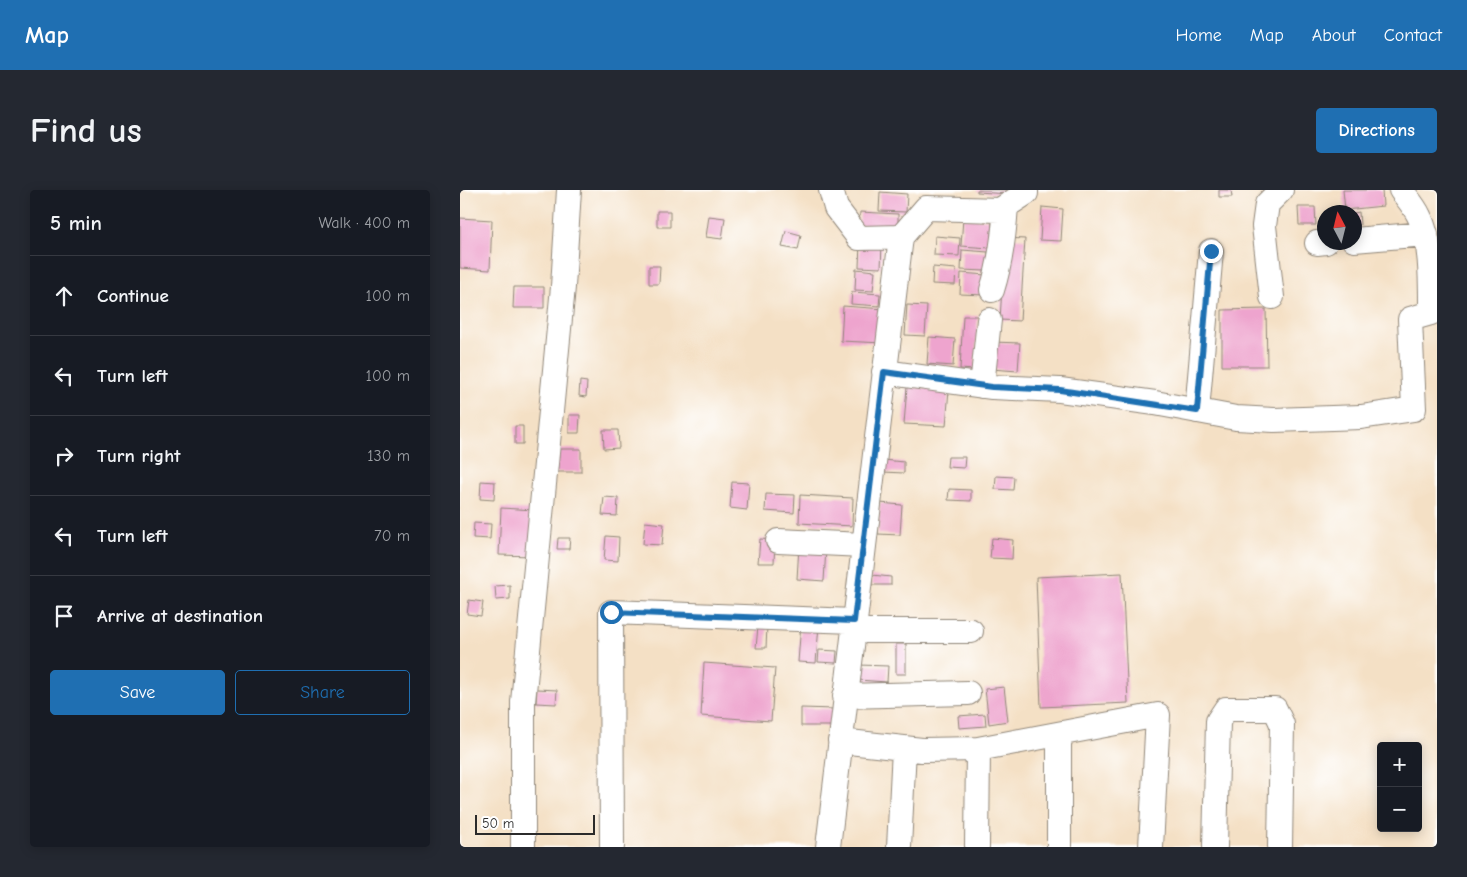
<!DOCTYPE html>
<html lang="en">
<head>
<meta charset="utf-8">
<style>
  body { margin:0; font-family:"Comic Neue",sans-serif; background:#242831; color:#f1f3f6 }
  .controls { position:absolute; right:15px; bottom:15px; display:grid; overflow:hidden; border-radius:5px; box-shadow:0 2px 12px #0003 }
  .controls button { width:45px; height:45px; display:grid; place-items:center; padding:0; border:0; border-bottom:1px solid #363941; background:#171b24; color:#f1f3f6; font:25px sans-serif }
  .compass { position:absolute; left:857px; top:15px; width:45px; height:45px; border-radius:50%; background:#171b24; box-shadow:0 2px 12px #0003; rotate:353deg }
  .scale { position:absolute; left:15px; bottom:12px; width:120px; box-sizing:border-box; padding-left:5px; border:2px solid #2b2b2b; border-top:0; font-size:14px; line-height:18px; white-space:nowrap; color:#2b2b2b; -webkit-text-stroke:4px #fff; paint-order:stroke }
  .stop { position:absolute; width:15px; height:15px; margin:-11px; border:4px solid #1f6fb2; border-radius:50%; background:#fff }
  .stop.end { background:#1f6fb2; border-color:#fff; box-shadow:0 1px 5px #0008 }
  .list { margin:0; padding:0; list-style:none }
  h2 { display:flex; justify-content:space-between; align-items:center; height:65px; margin:0; padding:0 20px; font-size:21px }
  h2 small { font-size:16px; font-weight:400; color:#9ea1a6 }
  .list li { display:grid; grid-template-columns:32px 1fr auto; gap:15px; align-items:center; box-sizing:border-box; height:80px; padding:0 20px; border-top:1px solid #363941 }
  .list b { display:block; font-size:19px; white-space:nowrap }
  .list em { font-size:16px; font-style:normal; color:#9ea1a6 }
  .actions { display:flex; gap:10px; padding:15px 20px }
  .actions a { flex:1; padding:11px 0; border:1px solid #1f6fb2; border-radius:5px; text-align:center; font-size:18px; color:#1f6fb2 }
  .actions .main { background:#1f6fb2; color:#fff }
  .icon { flex:none; width:28px; height:28px; fill:none; stroke:currentColor; stroke-width:2; stroke-linecap:round; stroke-linejoin:round }
  .map { position:relative; flex:none; width:977px; height:657px; overflow:hidden; border-radius:5px }
  header { display:flex; align-items:center; gap:30px; box-sizing:border-box; height:70px; padding:0 25px; background:#1f6fb2; color:#fff }
  header strong { font-size:24px }
  nav { display:flex; gap:28px; margin-inline-start:auto; font-size:18px }
  .intro { display:flex; align-items:center; justify-content:space-between; box-sizing:border-box; height:120px; padding:0 30px }
  h1 { margin:0; font-size:35px }
  .button { padding:12px 22px; border-radius:5px; background:#1f6fb2; color:#fff; font-size:18px; font-weight:700 }
  main { display:flex; gap:30px; padding:0 30px }
  aside { flex:1; background:#171b24; border-radius:5px; box-shadow:0 2px 12px #0003 }
  .map>svg:first-child { display:block }
  .building { fill:#eea4ce }
  .lines { fill:none; stroke-linecap:round; stroke-linejoin:round }
  .minor-casing { stroke:#908678; stroke-width:26 }
  .minor { stroke:#fff; stroke-width:24 }
  .route { stroke:#1f6fb2; stroke-width:6 }
</style>
</head>
<body>
<header>
<strong>Map</strong>
<nav><a>Home</a><a>Map</a><a>About</a><a>Contact</a></nav>
</header>
<div class="intro"><h1>Find us</h1><a class="button">Directions</a></div>
<main>
<aside>
<h2>5 min<small>Walk · 400 m</small></h2>
<ul class="list">
<li><svg class="icon" aria-label="ahead" viewBox="0 0 24 24"><path d="M12 20V5M6 11l6-6 6 6"/></svg><div><b>Continue</b></div><em>100 m</em></li>
<li><svg class="icon" aria-label="left" viewBox="0 0 24 24"><path d="M17 20v-9H6M10 6l-5 5 5 5"/></svg><div><b>Turn left</b></div><em>100 m</em></li>
<li><svg class="icon" aria-label="right" viewBox="0 0 24 24"><path d="M7 20v-9h11M14 6l5 5-5 5"/></svg><div><b>Turn right</b></div><em>130 m</em></li>
<li><svg class="icon" aria-label="left" viewBox="0 0 24 24"><path d="M17 20v-9H6M10 6l-5 5 5 5"/></svg><div><b>Turn left</b></div><em>70 m</em></li>
<li><svg class="icon" aria-label="arrive" viewBox="0 0 24 24"><path d="M6 21V4h12l-3 4 3 4H6"/></svg><div><b>Arrive at destination</b></div></li>
</ul>
<div class="actions"><a class="main">Save</a><a>Share</a></div>
</aside>
<div class="map">
<svg width="977" height="657" viewBox="0 0 977 657">
  <rect width="100%" height="100%" fill="#fff"/>
  <filter id="ink" filterUnits="userSpaceOnUse"><feTurbulence type="fractalNoise" baseFrequency=".02" numOctaves="2"/><feDisplacementMap in="SourceGraphic" scale="10" xChannelSelector="R" yChannelSelector="G"/><feConvolveMatrix kernelMatrix="1 2 1 2 8 2 1 2 1" color-interpolation-filters="sRGB"/></filter>
  <filter id="wash" filterUnits="userSpaceOnUse"><feTurbulence type="fractalNoise" baseFrequency=".0096" numOctaves="4" result="noise"/><feDisplacementMap in="SourceGraphic" scale="20" xChannelSelector="R" yChannelSelector="G"/><feGaussianBlur stdDeviation="1.12" result="paint"/><feColorMatrix in="noise" values="0 0 0 0 0 0 0 0 0 0 0 0 0 0 0 0 0 1.4 0 .05"/><feComposite in="paint" operator="in"/></filter>
  <g filter="url(#wash)">
    <rect width="100%" height="100%" fill="#f4e0c5"/>
    <g id="blocks">
      <path class="building" d="M517,0H551L550,4L517,2Z
        M759,0H771L772,7H759Z
        M883,0H922L923,16L885,20Z
        M420,2L447,4L446,22L419,21Z
        M582,17L603,19L601,51L580,50Z
        M838,17H855L856,35H839Z
        M197,21H210V37H197Z
        M400,22L438,24V38L399,35Z
        M899,22L900,35L894,36V23Z
        M249,26L265,28L262,49L246,47Z
        M0,28L32,30L30,80L0,78Z
        M503,28L532,30L530,58L501,56Z
        M326,41L341,45L338,60L322,57Z
        M475,46L500,48L499,66L474,65Z
        M545,48L565,49L560,131L540,130Z
        M400,52L422,54L421,78L399,77Z
        M502,60L528,62L526,81L501,80Z
        M189,76H200L199,94H189Z
        M473,77L496,79L495,95L472,94Z
        M396,79L415,81L413,101L395,100Z
        M501,83L526,85L524,105L500,104Z
        M54,97H84V118H53Z
        M392,102L420,104L419,116L391,114Z
        M447,115L467,116L465,146L445,145Z
        M383,116L425,119L423,153L381,151Z
        M806,119L807,176H762V120Z
        M503,126H518L515,180L500,179Z
        M469,147L495,149L493,176L467,174Z
        M533,152L560,153L558,181L531,179Z
        M120,191L127,192L126,207L119,206Z
        M447,197L489,199L486,236L444,234Z
        M109,225H120L119,243H109Z
        M55,236H63V254H55Z
        M143,240H158L159,258L144,259Z
        M95,259H121V282H95Z
        M488,267H505L504,278L487,277Z
        M423,270L444,272V283L423,282Z
        M536,286L554,287L553,300L535,299Z
        M21,291L35,292L34,310L20,309Z
        M272,292L289,293L287,320L270,318Z
        M489,299L511,300V311L488,310Z
        M306,304L335,305L334,323L305,321Z
        M340,305L393,308L392,336L339,333Z
        M144,307L158,308L157,326L142,325Z
        M420,313L442,315L440,345L418,344Z
        M41,318L74,320L72,366L39,365Z
        M185,332L204,334L202,355L183,354Z
        M14,333L31,334L30,349L13,348Z
        M146,346L159,347L158,371L144,370Z
        M98,348H110L109,359H97Z
        M532,348L553,350L552,369L530,368Z
        M300,349L315,350L314,373H298Z
        M339,356L366,358L364,391L337,389Z
        M662,383L668,513L581,517L576,387Z
        M412,385L431,387V395H412Z
        M50,395V409L36,410L35,396Z
        M9,410L23,412L21,426L7,424Z
        M341,433L359,435L356,473L338,472Z
        M298,436H307L306,458H296Z
        M436,454H446V484H436Z
        M359,460L377,461L376,473L358,472Z
        M244,473L315,478L311,531L241,526Z
        M399,475L428,476L427,492L398,490Z
        M544,497L548,531L529,534L525,499Z
        M77,499L97,500L96,514L76,513Z
        M341,518L375,519V536H341Z
        M525,524L526,536L499,538L498,526Z"/>
    </g>
  </g>
  <g filter="url(#ink)">
    <use href="#blocks" fill-opacity="0" stroke="#908678" stroke-width="1"/>
    <g class="lines">
      <defs>
        <path id="minor" d="M371,0L376,18L399,48L441,47
          M894,50L966,44
          M857,53L866,52
          M532,100C541,72 544,46 546,16
          M812,107L804,36L807,14L821,0
          M424,182L532,197L600,200L695,213L776,228L814,230L901,227L954,219L950,129L971,123C971,95 972,51 959,26C955,17 947,8 941,0
          M522,196L529,130
          M737,221L751,61
          M318,351L403,355
          M393,441H511
          M385,506L508,503
          M599,545V657
          M380,551L462,560L518,559L698,525L691,657
          M63,657V512L103,97L109,0
          M152,657L151,422L394,431
          M368,657L441,47L466,18L540,20L566,3V0
          M439,657L444,559
          M517,657L518,559
          M755,657L758,531L766,519H815L822,534L820,657"/>
      </defs>
      <use href="#minor" class="minor-casing"/>
      <use href="#minor" class="minor"/>
    </g>
  </g>
  <g class="lines" filter="url(#ink)">
    <path class="route" d="M151,422L394,431L424,182L532,197L600,200L737,221L751,61"/>
  </g>
</svg>
<div class="controls">
<button>+</button>
<button>−</button>
</div>
<svg class="compass" viewBox="-18 -18 36 36"><path d="M0-13l5 13h-10z" fill="#e53935"/><path d="M0 13l5-13h-10z" fill="#9ea1a6"/></svg>
<div class="scale">50 m</div>
<div class="stop" style="left:151px;top:422px"></div>
<div class="stop end" style="left:751px;top:61px"></div>
</div>
</main>
</body>
</html>
